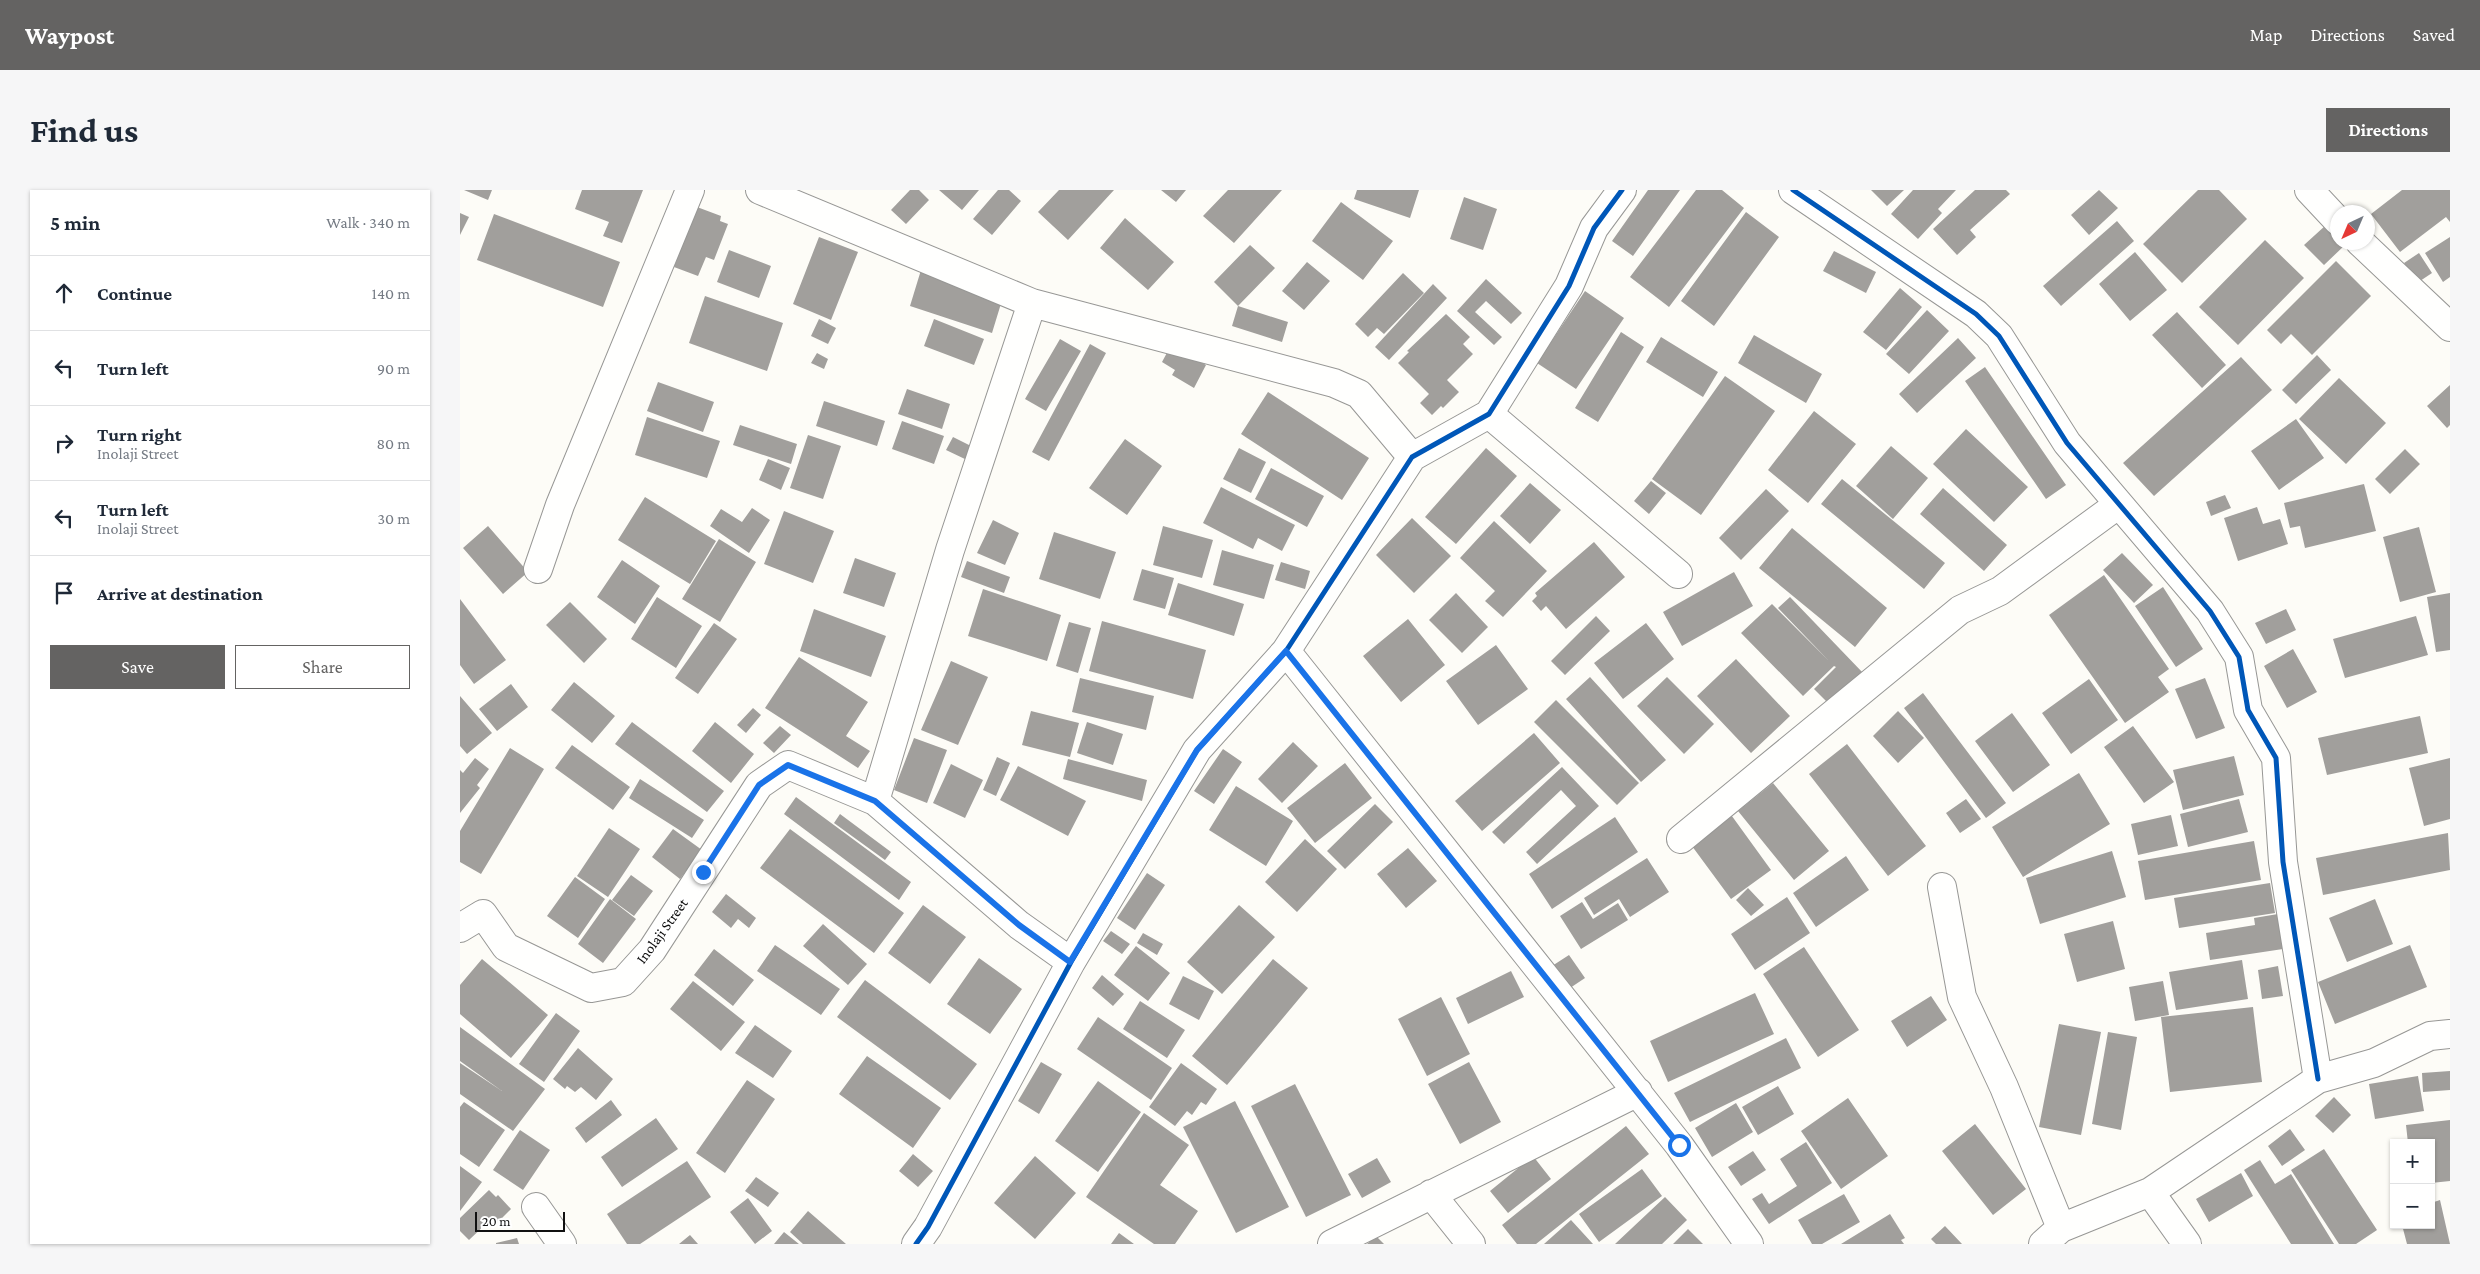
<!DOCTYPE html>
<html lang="en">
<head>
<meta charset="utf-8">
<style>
  body { margin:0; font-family:"Crimson Pro",serif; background:#f6f6f7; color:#1f2937 }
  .controls { position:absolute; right:15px; bottom:15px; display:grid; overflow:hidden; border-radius:0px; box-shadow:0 1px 4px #0004 }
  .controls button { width:45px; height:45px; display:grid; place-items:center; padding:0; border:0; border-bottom:1px solid #e0e1e3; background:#fff; color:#1f2937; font:25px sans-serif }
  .compass { position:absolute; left:1870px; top:15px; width:45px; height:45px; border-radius:50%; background:#fff; box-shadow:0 1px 4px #0004; rotate:224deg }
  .scale { position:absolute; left:15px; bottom:12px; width:90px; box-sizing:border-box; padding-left:5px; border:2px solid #111; border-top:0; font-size:14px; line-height:18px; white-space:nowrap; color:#111; -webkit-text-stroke:4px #fff; paint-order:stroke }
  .stop { position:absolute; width:15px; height:15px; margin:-11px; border:4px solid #1a73e8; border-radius:50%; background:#fff }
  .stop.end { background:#1a73e8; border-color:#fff; box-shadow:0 1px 5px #0008 }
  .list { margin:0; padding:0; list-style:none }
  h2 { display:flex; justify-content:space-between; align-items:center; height:65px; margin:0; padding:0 20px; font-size:21px }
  h2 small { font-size:16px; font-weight:400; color:#747a83 }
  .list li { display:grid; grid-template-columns:32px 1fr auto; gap:15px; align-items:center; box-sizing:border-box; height:75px; padding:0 20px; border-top:1px solid #e0e1e3 }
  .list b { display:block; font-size:19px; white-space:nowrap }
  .list p { margin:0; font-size:16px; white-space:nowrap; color:#747a83 }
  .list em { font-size:16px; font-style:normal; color:#747a83 }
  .actions { display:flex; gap:10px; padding:15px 20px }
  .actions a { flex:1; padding:11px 0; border:1px solid #646362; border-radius:0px; text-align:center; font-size:18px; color:#646362 }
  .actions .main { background:#646362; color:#fff }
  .icon { flex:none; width:28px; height:28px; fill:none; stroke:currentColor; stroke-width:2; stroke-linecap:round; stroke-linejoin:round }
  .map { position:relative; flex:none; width:1990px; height:1054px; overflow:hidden; border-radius:0px }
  header { display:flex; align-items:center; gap:30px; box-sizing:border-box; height:70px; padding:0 25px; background:#646362; color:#fff }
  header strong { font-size:24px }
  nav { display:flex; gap:28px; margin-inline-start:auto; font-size:18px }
  .intro { display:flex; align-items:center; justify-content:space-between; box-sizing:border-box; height:120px; padding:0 30px }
  h1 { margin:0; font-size:35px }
  .button { padding:12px 22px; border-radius:0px; background:#646362; color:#fff; font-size:18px; font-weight:700 }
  main { display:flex; gap:30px; padding:0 30px }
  aside { flex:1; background:#fff; border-radius:0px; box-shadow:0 1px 4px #0004 }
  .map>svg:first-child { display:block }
  .building { fill:#a19f9c }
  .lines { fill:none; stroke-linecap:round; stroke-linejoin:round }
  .minor-casing { stroke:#979795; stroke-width:30 }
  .minor { stroke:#fffffe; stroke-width:28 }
  .cycleway-casing { stroke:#fff; stroke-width:8 }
  .cycleway { stroke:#0057b8; stroke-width:5 }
  .route { stroke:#1a73e8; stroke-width:6 }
  .labels { text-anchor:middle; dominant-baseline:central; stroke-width:5; stroke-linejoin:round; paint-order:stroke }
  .street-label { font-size:15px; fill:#111; stroke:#fff }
</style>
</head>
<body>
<header>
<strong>Waypost</strong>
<nav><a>Map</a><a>Directions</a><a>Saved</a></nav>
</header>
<div class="intro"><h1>Find us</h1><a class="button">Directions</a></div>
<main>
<aside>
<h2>5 min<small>Walk · 340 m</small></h2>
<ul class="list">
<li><svg class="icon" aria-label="ahead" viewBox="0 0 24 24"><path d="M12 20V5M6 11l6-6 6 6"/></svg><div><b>Continue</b></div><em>140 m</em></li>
<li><svg class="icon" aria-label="left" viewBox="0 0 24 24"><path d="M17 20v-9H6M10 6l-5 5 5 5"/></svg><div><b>Turn left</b></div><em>90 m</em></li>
<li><svg class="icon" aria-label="right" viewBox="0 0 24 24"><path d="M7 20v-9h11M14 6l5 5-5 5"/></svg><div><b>Turn right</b><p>Inolaji Street</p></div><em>80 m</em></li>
<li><svg class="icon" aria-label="left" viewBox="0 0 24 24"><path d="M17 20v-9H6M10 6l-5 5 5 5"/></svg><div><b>Turn left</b><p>Inolaji Street</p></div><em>30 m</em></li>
<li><svg class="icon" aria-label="arrive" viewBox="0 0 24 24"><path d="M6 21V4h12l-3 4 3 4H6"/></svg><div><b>Arrive at destination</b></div></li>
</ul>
<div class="actions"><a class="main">Save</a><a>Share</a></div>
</aside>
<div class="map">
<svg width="1990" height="1054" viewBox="0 0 1990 1054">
  <rect width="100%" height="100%" fill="#fdfcf7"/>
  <path class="building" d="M4,0H32L28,10Z
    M122,0H183L162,53L143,46L149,32L115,19Z
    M450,0H459L469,10L446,34L431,20Z
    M479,0H519L502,20Z
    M538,0H549L561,11L532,45L513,29Z
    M599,0H654L608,50L578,22Z
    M701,0H726L716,12Z
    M768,0H822L774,53L743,26Z
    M897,0H959L950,28L894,9Z
    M1188,0H1220L1173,66L1152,51Z
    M1236,0H1262L1284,18L1209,117L1170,87Z
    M1411,0H1444L1427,16Z
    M1453,0H1496L1478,19L1482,23L1458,49L1431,24Z
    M1515,0H1546L1550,4L1510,40L1516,47L1497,65L1473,39Z
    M1639,0L1658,18L1629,45L1611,25Z
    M1738,0H1759L1787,29L1722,93L1683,54Z
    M1942,0H1990V32L1986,27L1940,62L1911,24Z
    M1004,7L1037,19L1023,60L990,49Z
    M881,12L933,51L903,90L852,51Z
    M237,17L261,26L260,31L268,34L254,70L246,67L238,86L214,77Z
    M1286,22L1319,47L1254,136L1221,111Z
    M0,23L9,27L0,45Z
    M34,24L160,72L143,117L17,70Z
    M665,28L714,72L688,100L640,58Z
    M1657,31L1674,51L1601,116L1583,96Z
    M1866,35L1878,47V52L1885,55L1864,75L1844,55Z
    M359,47L398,62L371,130L333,114Z
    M1990,47V87L1983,92L1965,63Z
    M1805,50L1844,88L1778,155L1739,117Z
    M790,55L815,78L778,116L754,92Z
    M269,60L311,76L299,108L257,92Z
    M1374,61L1416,82L1406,103L1363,81Z
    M1675,62L1707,100L1670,131L1639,94Z
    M1959,63L1972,83L1957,93L1944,73Z
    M1876,71L1911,106L1852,165L1831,144L1821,154L1807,140Z
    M847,72L870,91L844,120L822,101Z
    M461,80L543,107L532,143L450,116Z
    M943,83L964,103L924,144L917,138L908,147L895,134Z
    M1026,89L1062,123L1051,134L1026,111L1015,122L1042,147L1034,155L997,121Z
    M973,94L987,108L929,170L915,157Z
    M1440,98L1462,117L1426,160L1403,142Z
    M1125,101L1164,128L1116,199L1077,173Z
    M245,106L323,133L307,181L229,153Z
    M778,116L828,132L822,152L772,136Z
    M1467,120L1489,141L1449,184L1426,164Z
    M1717,122L1766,175L1742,198L1692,145Z
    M986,124L1010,147L1003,154L1013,164L987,190L999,202L983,218L981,216L972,225L960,213L969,204L938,173L949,162L947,161Z
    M359,129L376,138L368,154L351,146Z
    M474,129L524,149L514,175L464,156Z
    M1161,142L1184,157L1138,232L1115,218Z
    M1294,145L1362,184L1346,213L1278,173Z
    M1201,147L1258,182L1243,207L1186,172Z
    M1498,148L1516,168L1457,223L1439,204Z
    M600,149L621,161L586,221L565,209Z
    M630,154L646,163L589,271L572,262Z
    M709,159L722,167L724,162L746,175L734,198L712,185L715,180L702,172Z
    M357,163L368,169L364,179L351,173Z
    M1857,165L1871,180L1836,214L1822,200Z
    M1781,167L1812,200L1694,306L1663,273Z
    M1525,177L1606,295L1586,309L1505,191Z
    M1265,186L1315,221L1241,325L1192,289Z
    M1879,188L1926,233L1886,274L1839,229Z
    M198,192L254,212L243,242L187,221Z
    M1990,195V235L1987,238L1967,216Z
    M447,199L490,214L482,239L438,224Z
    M808,202L909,268L882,310L781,244Z
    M364,211L425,231L417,256L356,236Z
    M1354,221L1396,254L1348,313L1308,280Z
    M187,227L260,251L247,288L175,265Z
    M1836,229L1864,268L1819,300L1791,261Z
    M442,231L484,246L474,274L432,259Z
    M280,235L337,254L331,274L273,255Z
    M1506,239L1568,297L1534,332L1473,274Z
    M348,245L381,256L363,309L330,298Z
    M493,247L513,257L507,270L486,260Z
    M665,249L702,276L667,325L629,298Z
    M1431,256L1468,288L1433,329L1396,296Z
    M779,258L806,272L791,303L763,289Z
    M1026,258L1057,286L996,354L965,327Z
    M1945,259L1960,274L1930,304L1915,289Z
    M308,269L330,278L321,300L299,290Z
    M811,278L864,306L847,337L795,309Z
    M1382,289L1485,373L1464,399L1361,314Z
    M1191,291L1206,303L1189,324L1174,311Z
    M1070,293L1101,320L1070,354L1040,326Z
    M1904,294L1916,341L1845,358L1840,336L1830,338L1824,313Z
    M761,297L835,335L822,361L798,348L793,359L743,333Z
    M1483,298L1547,355L1524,381L1460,324Z
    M1306,299L1329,321L1281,370L1259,348Z
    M1765,305L1771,318L1751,326L1746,312Z
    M185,307L256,351L230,394L158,350Z
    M1797,317L1803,334L1820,329L1828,354L1778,371L1764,328Z
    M292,318L310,330L289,363L250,336L261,319L282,332Z
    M324,321L374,341L353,393L304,374Z
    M952,328L991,366L954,403L916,365Z
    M533,330L559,343L545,375L517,363Z
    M1034,331L1087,381L1043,427L1025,411L1035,401L1000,368Z
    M28,336L68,382L43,404L3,358Z
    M703,336L753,350L742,388L693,375Z
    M1959,337L1976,402L1940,412L1923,347Z
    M1332,338L1427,418L1395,457L1299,378Z
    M594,342L656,362L640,409L579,389Z
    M259,349L296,372L260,432L222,409Z
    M1134,352L1165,387L1106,439L1086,416L1081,421L1072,411L1077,406L1075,403Z
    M762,360L814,375L804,409L753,395Z
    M1662,363L1693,395L1674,413L1643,380Z
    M395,368L436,383L424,417L383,403Z
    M162,370L200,396L175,434L137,407Z
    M507,371L550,387L544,403L501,387Z
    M821,372L850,381L845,399L815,390Z
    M682,379L714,388L705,419L673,410Z
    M1274,382L1293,416L1222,456L1203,422Z
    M1644,385L1709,479L1698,487L1709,502L1665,533L1589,425Z
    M718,393L784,414L774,446L708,425Z
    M1703,397L1743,459L1716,477L1675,416Z
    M523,399L601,425L587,471L508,446Z
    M996,403L1028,437L1002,463L969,430Z
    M1990,403V460L1976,462L1967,407Z
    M197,407L242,436L216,478L171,449Z
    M1330,407L1404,484L1371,516L1354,499L1376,477L1374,476L1343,506L1281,443L1312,414L1369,471L1318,418Z
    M0,409L46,470L14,494L0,475Z
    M110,412L147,449L124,473L86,435Z
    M354,419L426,446L411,487L340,461Z
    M1826,419L1836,440L1806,454L1795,433Z
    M1136,426L1150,441L1105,485L1091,471Z
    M1956,426L1968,465L1885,488L1873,449Z
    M948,429L985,475L941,512L903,466Z
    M642,431L746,460L733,509L629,481Z
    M609,432L631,438L618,483L596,476Z
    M254,433L277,449L238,504L215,488Z
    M1186,433L1214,469L1163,509L1134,473Z
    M1036,455L1068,499L1018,535L986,491Z
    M1833,459L1857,502L1827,518L1804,476Z
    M339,467L408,512L386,546L410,561L398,578L305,518Z
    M1276,469L1330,526L1291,563L1237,506Z
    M491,471L528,487L498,555L461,540Z
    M1130,487L1206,570L1181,592L1106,509Z
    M1207,487L1254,534L1224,564L1177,516Z
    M620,488L694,506L686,540L612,522Z
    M1745,488L1765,538L1736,549L1715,499Z
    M1629,489L1658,530L1611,564L1582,523Z
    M114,492L155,526L132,553L91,520Z
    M51,494L68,517L37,541L19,519Z
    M1463,503L1546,613L1526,628L1444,518Z
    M0,506L32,543L7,564L0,556Z
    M1096,510L1179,593L1157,615L1074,532Z
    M293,518L301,525L286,543L277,535Z
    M571,521L619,533L610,567L562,555Z
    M1438,521L1464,548L1438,573L1413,546Z
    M1552,523L1590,575L1553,602L1515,551Z
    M1960,526L1968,563L1867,585L1858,548Z
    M172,532L264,601L247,622L155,554Z
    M255,532L294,564L271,593L232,561Z
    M627,532L663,544L653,575L617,563Z
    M320,536L331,545L314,563L303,553Z
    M1673,536L1714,592L1684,613L1644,557Z
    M1074,543L1100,573L1022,641L995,611Z
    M454,548L487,560L467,613L434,600Z
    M833,552L858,576L822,613L798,589Z
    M1387,554L1466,656L1428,686L1349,584Z
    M112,555L170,597L153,620L95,578Z
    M50,558L84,579L21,684L0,672V641Z
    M763,559L782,572L754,614L734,601Z
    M1774,566L1784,605L1723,620L1713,580Z
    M537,567L550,573L536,606L523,600Z
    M15,568L29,579L17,595L20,598L0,623V580L3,583Z
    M1990,568V629L1964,636L1949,578Z
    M608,569L687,590L682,611L603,589Z
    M885,573L912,608L855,653L827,618Z
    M491,574L523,590L505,628L473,613Z
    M558,576L626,611L608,646L540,610Z
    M1102,577L1139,616L1077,674L1066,662L1116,616L1101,600L1044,654L1032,642Z
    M1619,583L1650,634L1563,687L1532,637Z
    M180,589L244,630L232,648L169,608Z
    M1313,593L1369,661L1334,690L1278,621Z
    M776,596L833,631L806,676L749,640Z
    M336,607L451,692L439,710L324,624Z
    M1506,609L1521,629L1500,643L1486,623Z
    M1779,609L1788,642L1728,657L1720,624Z
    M915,614L933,632L885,679L867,661Z
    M1269,622L1311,680L1271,709L1229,652Z
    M380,624L431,662L425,670L374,633Z
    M1711,625L1718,656L1678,665L1671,634Z
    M1155,627L1178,662L1092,719L1069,684Z
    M149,638L180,659L148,707L117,686Z
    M213,639L242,660L220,689L192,667Z
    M330,639L444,723L414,763L300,678Z
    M1988,643L1990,680L1863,705L1856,668Z
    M845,649L877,679L837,722L805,692Z
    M1794,651L1801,690L1685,710L1678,671Z
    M948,658L977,691L946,718L917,684Z
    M1652,661L1666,707L1580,734L1566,688Z
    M1386,666L1409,700L1356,737L1333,703Z
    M1187,668L1209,702L1170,727L1159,709L1134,725L1124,708Z
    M687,683L705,695L675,740L657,728Z
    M171,685L193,701L174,726L152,710Z
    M115,687L145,709L118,748L87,726Z
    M1810,693L1815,723L1719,738L1714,708Z
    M1288,698L1304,715L1291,726L1276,710Z
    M266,704L296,728L289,738L278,729L271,738L252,722Z
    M1327,707L1350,743L1295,780L1271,744Z
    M150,709L176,729L143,773L118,754Z
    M1915,709L1933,754L1887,772L1869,728Z
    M1122,712L1133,729L1158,713L1168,730L1121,759L1100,726Z
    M463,715L506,747L470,794L428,763Z
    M779,715L815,747L762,804L727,772Z
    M1818,724L1823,759L1750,770L1746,743L1795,735L1794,728Z
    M1653,731L1665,779L1617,792L1604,744Z
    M363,734L407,774L388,795L343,756Z
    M651,741L670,754L662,764L643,751Z
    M683,743L703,754L697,765L677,753Z
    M315,755L380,799L361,825L297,781Z
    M1950,755L1967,797L1875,834L1858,792Z
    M676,756L710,783L688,811L654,785Z
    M1344,757L1399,840L1358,867L1303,784Z
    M254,759L294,790L273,816L234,785Z
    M1109,765L1125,788L1107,800L1092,776Z
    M519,768L562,799L530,844L487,814Z
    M22,769L88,825L51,868L0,824V795Z
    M813,769L848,798L767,895L732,866Z
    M1782,770L1788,809L1716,820L1709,782Z
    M1818,776L1823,806L1802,809L1798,780Z
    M1051,781L1064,807L1008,834L996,808Z
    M642,785L664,804L653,816L632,798Z
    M723,786L754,801L739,830L709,814Z
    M405,790L517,874L490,910L377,827Z
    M233,791L285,832L261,861L210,819Z
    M1703,791L1709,825L1675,831L1669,797Z
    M1295,803L1314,844L1208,892L1190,851Z
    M1471,806L1487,830L1447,857L1431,831Z
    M981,807L1010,864L967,886L938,829Z
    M680,811L725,840L707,868L663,839Z
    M1793,817L1802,892L1710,902L1701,827Z
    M96,823L120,841L84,892L59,874Z
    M638,827L712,878L691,910L617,859Z
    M1599,834L1641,842L1621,945L1579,937Z
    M295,835L332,861L313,888L275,863Z
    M0,837L85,899L53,941L0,904V873L42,901L0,871Z
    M1648,842L1677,847L1661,940L1632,934Z
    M1326,848L1341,878L1230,932L1214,903Z
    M118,858L153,889L136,910L121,897L115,902L107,896L105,899L93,889Z
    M407,866L481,918L453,958L379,904Z
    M581,872L602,884L579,924L558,911Z
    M1009,872L1041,932L1000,954L968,894Z
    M721,873L757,899L746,915L741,912L732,925L727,921L715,936L689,917Z
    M1990,881V900L1963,902L1962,883Z
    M1958,886L1964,921L1915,929L1909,894Z
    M287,890L315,909L265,983L236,963Z
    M638,891L681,922L638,982L595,951Z
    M835,894L891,1005L846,1027L791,916Z
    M1318,896L1334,924L1298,945L1282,917Z
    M1874,907L1891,925L1873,943L1855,926Z
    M1388,908L1428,966L1381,999L1341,941Z
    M151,910L162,925L126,953L115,938Z
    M775,911L829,1017L776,1043L723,937Z
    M4,912L45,940L19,977L0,964V917Z
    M1276,913L1293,942L1252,967L1235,938Z
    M684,923L729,955L700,995L738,1021L715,1054H694L626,1007Z
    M196,928L218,959L162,997L141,967Z
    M1990,930V991L1971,993V953H1948L1946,935Z
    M1515,934L1566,999L1533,1025L1482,961Z
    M1166,936L1189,964L1076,1054H1057L1042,1035Z
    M1830,939L1845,960L1822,976L1808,956Z
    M60,940L90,960L63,1000L33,980Z
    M1346,952L1372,993L1309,1034L1292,1009L1302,1003L1309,1014L1337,996L1320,969Z
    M1864,959L1917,1040L1896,1054H1879L1831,980Z
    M1293,961L1306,980L1281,996L1268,977Z
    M453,964L473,981L458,997L439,981Z
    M575,966L616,1003L575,1049L534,1013Z
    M1073,966L1091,989L1048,1023L1030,1001Z
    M917,968L931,992L902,1008L888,984Z
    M1800,970L1815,994L1831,984L1874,1054H1831L1784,980Z
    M227,971L251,1007L180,1054H167L147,1024Z
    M0,976L22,992L0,1021Z
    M1182,979L1202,1006L1139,1052L1119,1024Z
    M1781,983L1793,1006L1749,1032L1736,1009Z
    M296,987L319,1003L308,1017L285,1001Z
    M29,1000L36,1007L38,1005L51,1019L32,1038L27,1033L9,1050L0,1041V1028Z
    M1384,1004L1400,1032L1362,1054H1352L1338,1030Z
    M1205,1007L1227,1030L1202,1054H1155Z
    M288,1008L312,1041L295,1054L270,1022Z
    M1980,1010L1990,1054H1947L1942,1035H1971V1013Z
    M348,1021L386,1054H343L330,1042Z
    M1430,1024L1445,1048L1441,1050L1444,1054H1381Z
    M1111,1030L1133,1054H1084Z
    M1485,1036L1502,1054H1476L1471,1049Z
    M1228,1039L1243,1054H1213Z
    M324,1042L339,1054H314Z
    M659,1043L674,1054H651Z
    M230,1045L238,1054H219Z
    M916,1046L924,1054H907Z
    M57,1048L59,1054H36V1053Z"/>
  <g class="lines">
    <defs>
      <path id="minor" d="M300,0L572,113L874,193L899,204L952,267
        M1333,0L1516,124L1539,146L1607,253L1750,421L1779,467L1788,520L1816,568L1823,672L1858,889
        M1849,0L1878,31
        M1900,52L1990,137
        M1029,224L1218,384
        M78,379L100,315L230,0
        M826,461L1219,955L1289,1054
        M415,611L490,360L572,113
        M1221,649L1500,420L1540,401L1659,314
        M1482,697L1502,807L1544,897L1601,1038
        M0,738L23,724L46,757L131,798L163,792L192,760L299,595L328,575L415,611L559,735L611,772
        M1690,1002L1727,1054
        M971,1004L1011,1054
        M76,1017L102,1054
        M456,1054L468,1037L611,772L737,560L826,461L952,267L1029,224L1109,96L1134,38L1162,0
        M872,1054L1178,902
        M1583,1054L1601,1038L1690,1002L1858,889L1914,873L1970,846L1990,844"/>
    </defs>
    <use href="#minor" class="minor-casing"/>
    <use href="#minor" class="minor"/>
    <defs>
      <path id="cycleway" d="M1333,0L1516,124L1539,146L1607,253L1750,421L1779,467L1788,520L1816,568L1823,672L1858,889
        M456,1054L468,1037L611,772L737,560L826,461L952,267L1029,224L1109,96L1134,38L1162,0"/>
    </defs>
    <use href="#cycleway" class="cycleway-casing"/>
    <use href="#cycleway" class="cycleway"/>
  </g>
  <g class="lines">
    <path class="route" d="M243,682L299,595L328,575L415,611L559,735L610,772L737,560L826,461L1219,955"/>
  </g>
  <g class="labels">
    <g class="street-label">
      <text transform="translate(202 741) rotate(-54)">Inolaji Street</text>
    </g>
  </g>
</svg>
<div class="controls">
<button>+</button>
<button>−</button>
</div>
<svg class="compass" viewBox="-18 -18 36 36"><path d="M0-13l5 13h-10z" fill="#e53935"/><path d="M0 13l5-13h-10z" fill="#747a83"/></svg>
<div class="scale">20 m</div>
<div class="stop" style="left:1219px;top:955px"></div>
<div class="stop end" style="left:243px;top:682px"></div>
</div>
</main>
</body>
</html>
